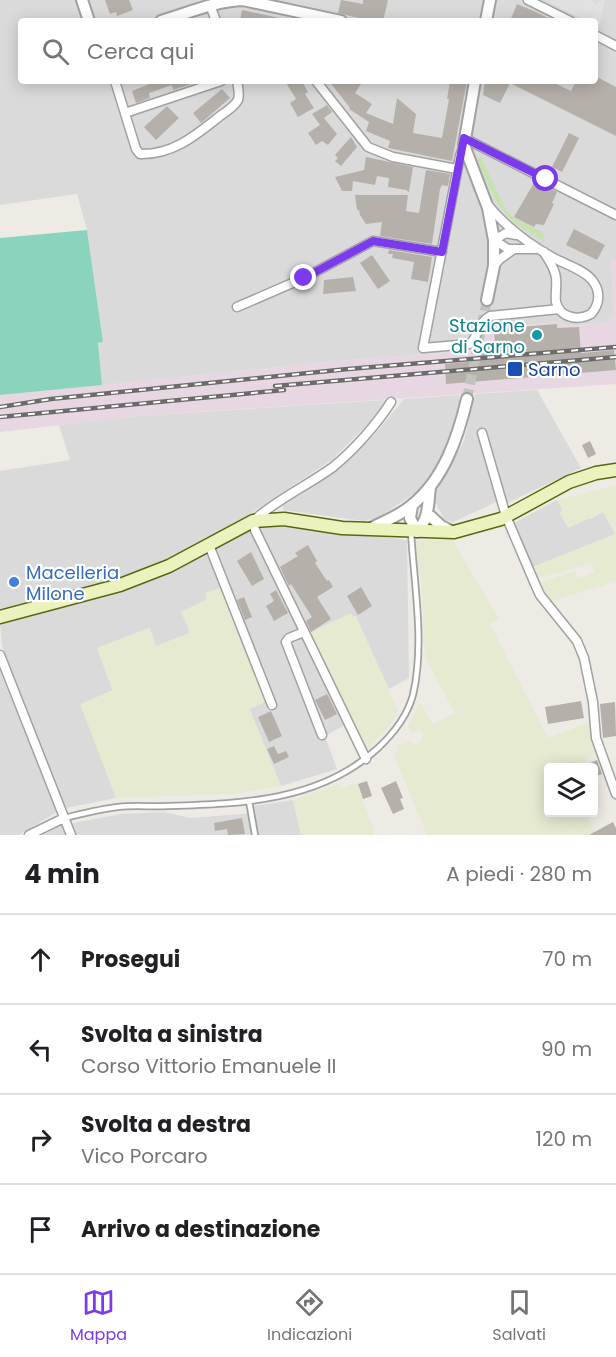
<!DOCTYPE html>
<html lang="it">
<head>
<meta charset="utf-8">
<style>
  body { margin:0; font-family:Poppins,sans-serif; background:#f6f6f6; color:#202124 }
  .controls { position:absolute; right:18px; bottom:18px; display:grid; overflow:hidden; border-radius:6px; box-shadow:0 3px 15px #0003 }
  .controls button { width:54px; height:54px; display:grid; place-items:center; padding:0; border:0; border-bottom:2px solid #e0e0e0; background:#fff; color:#202124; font:30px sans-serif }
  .stop { position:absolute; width:18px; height:18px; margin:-14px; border:4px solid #7c3aed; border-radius:50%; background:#fff }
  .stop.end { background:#7c3aed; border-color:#fff; box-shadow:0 2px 6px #0008 }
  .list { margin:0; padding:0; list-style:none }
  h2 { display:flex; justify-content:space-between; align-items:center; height:78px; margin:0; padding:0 24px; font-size:26px }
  h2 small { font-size:20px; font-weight:400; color:#757577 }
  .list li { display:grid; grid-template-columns:39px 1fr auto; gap:18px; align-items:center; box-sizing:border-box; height:90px; padding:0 24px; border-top:2px solid #e0e0e0 }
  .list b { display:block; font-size:22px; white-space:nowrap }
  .list p { margin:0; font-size:20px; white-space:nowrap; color:#757577 }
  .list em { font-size:20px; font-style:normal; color:#757577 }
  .icon { flex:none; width:33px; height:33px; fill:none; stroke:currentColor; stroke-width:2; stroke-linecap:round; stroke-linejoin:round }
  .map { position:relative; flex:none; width:616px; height:835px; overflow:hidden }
  .search { position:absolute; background:#fff; box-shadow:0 3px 15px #0003; left:18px; right:18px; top:18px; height:66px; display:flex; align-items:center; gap:15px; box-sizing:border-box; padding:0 21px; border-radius:6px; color:#757577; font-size:22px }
  .sheet { height:438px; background:#fff }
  nav { display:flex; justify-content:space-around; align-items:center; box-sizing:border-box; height:84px; border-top:2px solid #e0e0e0; background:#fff; font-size:16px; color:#757577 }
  nav a { display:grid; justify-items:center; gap:3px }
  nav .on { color:#7c3aed }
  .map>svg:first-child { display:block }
  .residential { fill:#dbdada; fill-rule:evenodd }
  .industrial { fill:#e6d7e2 }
  .farmland { fill:#e6ead1 }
  .grass { fill:#c5e2af }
  .pitch { fill:#8ad4bd }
  .parking { fill:#e1e1e1 }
  .building { fill:#b6b0aa }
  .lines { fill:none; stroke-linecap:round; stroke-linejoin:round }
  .tertiary-tunnel { stroke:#c3c2bc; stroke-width:10; stroke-dasharray:10 5; stroke-linecap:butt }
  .service-casing { stroke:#a1a1a1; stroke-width:8 }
  .minor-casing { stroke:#a1a1a1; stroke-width:11 }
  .tertiary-casing { stroke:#a1a1a1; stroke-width:14 }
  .secondary-casing { stroke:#586810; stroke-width:15 }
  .service { stroke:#fff; stroke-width:4.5 }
  .minor { stroke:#fff; stroke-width:8 }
  .tertiary { stroke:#fff; stroke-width:10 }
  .secondary { stroke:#ecf2bd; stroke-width:12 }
  .rail-casing { stroke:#6b6b6b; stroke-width:4.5 }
  .rail { stroke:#fff; stroke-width:2; stroke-dasharray:7; stroke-linecap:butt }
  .route { stroke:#7c3aed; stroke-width:8 }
  .culture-dot { fill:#0f9aa8; stroke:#fff; stroke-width:2 }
  .transit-dot { fill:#1a4fb4; stroke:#fff; stroke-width:2 }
  .shop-dot { fill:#3f7fe0; stroke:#fff; stroke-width:2 }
  .labels { text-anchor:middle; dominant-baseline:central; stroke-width:4.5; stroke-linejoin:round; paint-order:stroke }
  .culture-label { font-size:18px; fill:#0d838f; stroke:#fff; text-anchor:end }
  .transit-label { font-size:18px; fill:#164399; stroke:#fff; text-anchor:start }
  .shop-label { font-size:18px; fill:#366cbe; stroke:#fff; text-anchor:start }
</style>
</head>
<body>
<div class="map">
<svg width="616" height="835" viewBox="0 0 616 835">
  <rect width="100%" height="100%" fill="#edebe4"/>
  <path class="residential" d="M0,0H616V259H611L614,313L607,323L567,326L559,322L486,329L472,349L462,351L328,362L102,385L98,343L103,342L87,230L77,194L0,205ZM21,21H595V81H21Z
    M537,390L581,468L505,504L503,499L453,522L445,520L432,497L464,441L475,394Z
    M460,395L456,426L438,463L418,491L381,516L364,521L283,510V505L357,452L375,434L404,399Z
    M386,400L372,420L333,459L239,521L171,558L122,579L0,612V471L70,460L59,425L138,416Z
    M557,500L562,509L560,514L590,517L591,519L603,512L616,535L530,568L512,524Z
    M289,524L407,540L409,678L389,689L355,616L351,722L325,736L337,769L281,786L249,708L267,701L205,594L207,599L190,633L156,646L149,628L97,648L113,691L81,704L116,798L66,808L29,718L2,646L0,622L110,592L244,531L266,525Z
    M0,671L57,812L19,835H0Z
    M293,800L301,835H43L62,825L121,814L163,812L191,818L254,813V806Z"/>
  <path class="industrial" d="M611,259H616V384L138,416L0,432V395L328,362L462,351L472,349L486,329L559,322L567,326L607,323L614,313Z"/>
  <path class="farmland" d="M616,485V581L549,602L538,585L541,582L574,571L579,578L595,573L592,563L535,579L530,568L615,534L603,512L568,528L560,514L562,509L557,500Z
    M452,539L499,619L490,624L548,738L590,722L597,754L585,758L588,767L548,768V812L585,813L596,835H427L394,755L397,753V746L411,741L416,746L421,741L423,735L421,730L412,733L408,727L420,702L433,724L455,713L425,657L421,573L415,572L412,541Z
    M223,587L268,701L249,709L281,786L230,794L116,798L80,704L113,690L97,648L150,628L156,646L190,633L181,612L207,599L205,593Z
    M351,613L353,617L356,616L398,711L388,728L365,752L309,633Z
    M357,783L375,835H301L293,800L339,784L341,788Z"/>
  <path class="grass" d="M481,157L506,210L513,217L545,234L543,237L546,242C501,220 495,202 477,158Z"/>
  <path class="pitch" d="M87,230L103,342L98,343L102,385L0,395V238Z"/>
  <path class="parking" d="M546,0H591L596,5L599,1L605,0L599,28L595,26V21H586Z"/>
  <path class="building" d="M105,0H129L133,10L117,16L116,12L110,14Z
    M341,0L363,4V0H388L383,21H372L338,13Z
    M517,4L536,12L554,21H510Z
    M242,10L279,18L278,21H240Z
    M595,76L616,87V136L510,83L500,103L483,95L485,81H550L571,91L576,81H595Z
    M157,81H197V82L173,90L172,85L149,93L150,98L136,103L132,91Z
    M285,81H302L308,92L305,94L314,108L298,117L290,103L296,99Z
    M329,81H363L355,93L372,104L366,113L393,124L397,98L416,114L413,133L442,138L449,99H447L450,81H467L452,161L388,148L390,141L366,131L369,122L349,109L350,108Z
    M222,89L230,98L201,123L193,113Z
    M327,105L332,112L324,118L337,134L328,145L322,141L316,145L308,133L320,125L312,114Z
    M167,106L179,118L156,140L144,127Z
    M569,133L579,138L562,172L552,167Z
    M351,137L357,147L341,166L335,161L338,158L335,155Z
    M366,157L413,167L409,192L406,190L388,187L389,178L377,176L375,185L353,181L352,191H342L335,177L364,170Z
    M426,170L450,174L448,186L442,185L440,189L432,244L380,236L382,222L366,224L360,215L359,210H357L355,195H408L406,211L419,213Z
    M535,181L557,192L552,203L554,204L544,225L536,224L534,227L514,217Z
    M574,229L605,245L597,260L566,245Z
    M389,250L432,257L428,282L411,279L414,262L392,258L393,254H388Z
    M372,255L390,281L378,289L360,263Z
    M353,277L356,291L323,294L324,280Z
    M557,324V328L579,327L581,353L614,350L616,370L446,384L445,364L478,361L477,346L495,343L494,329Z
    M590,441L596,454L588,458L582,445Z
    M308,545L317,561L315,563L327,581L329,580L333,587L317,597L331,619L311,632L306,621L312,617L291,584L289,586L280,567L298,556L295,553Z
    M251,552L264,579L252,586L237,561Z
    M361,587L372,606L358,615L347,596Z
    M276,590L288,613L274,621L266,606L274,601L270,594Z
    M244,597L252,617L245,620L237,600Z
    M327,694L337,714L325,720L315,700Z
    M581,701L584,718L548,724L545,707Z
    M615,702L616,736L603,738L600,704Z
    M271,711L282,736L269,742L258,717Z
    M274,746L278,754L286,751L289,757L274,764L267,749Z
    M597,760L602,774L594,777V768H579Z
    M367,781L372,796L363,799L358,784Z
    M396,781L403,798L400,799L404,809L393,814L381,788Z
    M242,818L245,834L228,835L227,829L215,831L214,823Z
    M613,822L616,828V835H589Z"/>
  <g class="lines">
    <path class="tertiary-tunnel" d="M467,399L487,300"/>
    <defs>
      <path id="service" d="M249,801L255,835
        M64,818C81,814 100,809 118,807C134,805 151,807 168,806C241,804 321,801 378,748C394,733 407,717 413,695C425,643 414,585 411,532"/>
      <path id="minor" d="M528,0L570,21
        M210,5L216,21
        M595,35L616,46
        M115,81L136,149L140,154C173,155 196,135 220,116C226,112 234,107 238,100C240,94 238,87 237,81
        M316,81L368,147L393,157L457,169
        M125,113L221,81
        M464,138L616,215
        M464,145L460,156L423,348L470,344C479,335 479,322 490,316L559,309
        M487,204C505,226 527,243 552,257C564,264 583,269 592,280C601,291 600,304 591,314C578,321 560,318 556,302C555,294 557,286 556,278C555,268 549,261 544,252
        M516,235L506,233L494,240L508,249H535
        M494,266L500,259L514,249
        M237,307L304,278L373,241L442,252
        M482,433L506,516L535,584L540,595L577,641L584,658L593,702L596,738L616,794
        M209,545L272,705
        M304,632L289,638L286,642L322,735
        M0,655L71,835
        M366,759L255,530L253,521C277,499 307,486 333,467C354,450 377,424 391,402
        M29,835L64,818"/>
      <path id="tertiary" d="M82,0L89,21
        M161,21C188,13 215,1 243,0L341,21
        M486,21L490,0
        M475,81L464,145L488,208L494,240V266L487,300
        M412,506L410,518L417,532C429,519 428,504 430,487
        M428,514L441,526L451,531
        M371,528C385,521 401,515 412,505C444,479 458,437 467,399"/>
      <path id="secondary" d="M0,617L120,585L169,566L253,521L284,519L342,528L454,532L501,519L569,482L596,473L616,470"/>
    </defs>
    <use href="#service" class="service-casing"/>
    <use href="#minor" class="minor-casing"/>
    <use href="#tertiary" class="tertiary-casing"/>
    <use href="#secondary" class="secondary-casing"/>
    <use href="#service" class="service"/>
    <use href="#minor" class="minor"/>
    <use href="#tertiary" class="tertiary"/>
    <use href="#secondary" class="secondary"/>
    <defs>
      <path id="rail" d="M275,386L616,357
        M0,407L51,399L348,369L616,347
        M0,417L284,390"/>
    </defs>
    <use href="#rail" class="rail-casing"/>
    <use href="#rail" class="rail"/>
  </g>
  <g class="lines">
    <path class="route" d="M304,278L373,241L442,252L464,138L546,179"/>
  </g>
  <circle class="culture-dot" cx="537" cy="335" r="6"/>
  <rect class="transit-dot" x="507" y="361" width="16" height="16" rx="3"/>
  <circle class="shop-dot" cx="14" cy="582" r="6"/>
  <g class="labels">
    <g class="culture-label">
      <text x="525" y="325">Stazione<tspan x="525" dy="21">di Sarno</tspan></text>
    </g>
    <g class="transit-label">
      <text x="528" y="369">Sarno</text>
    </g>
    <g class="shop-label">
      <text x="26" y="572">Macelleria<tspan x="26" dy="21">Milone</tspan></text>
    </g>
  </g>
</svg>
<div class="controls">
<button><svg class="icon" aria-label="layers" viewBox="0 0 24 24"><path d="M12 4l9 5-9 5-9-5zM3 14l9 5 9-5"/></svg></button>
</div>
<div class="stop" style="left:546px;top:179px"></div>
<div class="stop end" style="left:304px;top:278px"></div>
<div class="search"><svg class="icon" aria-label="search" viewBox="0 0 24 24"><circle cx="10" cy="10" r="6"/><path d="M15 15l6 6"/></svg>Cerca qui</div>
</div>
<section class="sheet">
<h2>4 min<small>A piedi · 280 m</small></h2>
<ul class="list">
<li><svg class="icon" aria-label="ahead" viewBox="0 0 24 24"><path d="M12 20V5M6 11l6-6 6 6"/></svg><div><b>Prosegui</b></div><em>70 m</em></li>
<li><svg class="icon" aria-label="left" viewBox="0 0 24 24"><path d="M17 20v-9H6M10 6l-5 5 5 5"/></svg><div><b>Svolta a sinistra</b><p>Corso Vittorio Emanuele II</p></div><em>90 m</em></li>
<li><svg class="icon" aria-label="right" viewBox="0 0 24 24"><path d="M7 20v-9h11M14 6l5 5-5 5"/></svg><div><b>Svolta a destra</b><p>Vico Porcaro</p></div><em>120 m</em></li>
<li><svg class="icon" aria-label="arrive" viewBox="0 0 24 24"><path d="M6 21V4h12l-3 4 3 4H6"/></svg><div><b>Arrivo a destinazione</b></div></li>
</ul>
</section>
<nav>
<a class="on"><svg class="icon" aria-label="map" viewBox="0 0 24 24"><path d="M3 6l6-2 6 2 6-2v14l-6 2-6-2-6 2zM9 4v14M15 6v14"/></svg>Mappa</a>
<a><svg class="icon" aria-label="directions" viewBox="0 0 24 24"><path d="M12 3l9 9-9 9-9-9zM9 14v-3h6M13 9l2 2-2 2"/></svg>Indicazioni</a>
<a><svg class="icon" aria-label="saved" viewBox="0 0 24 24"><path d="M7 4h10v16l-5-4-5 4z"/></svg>Salvati</a>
</nav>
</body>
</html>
